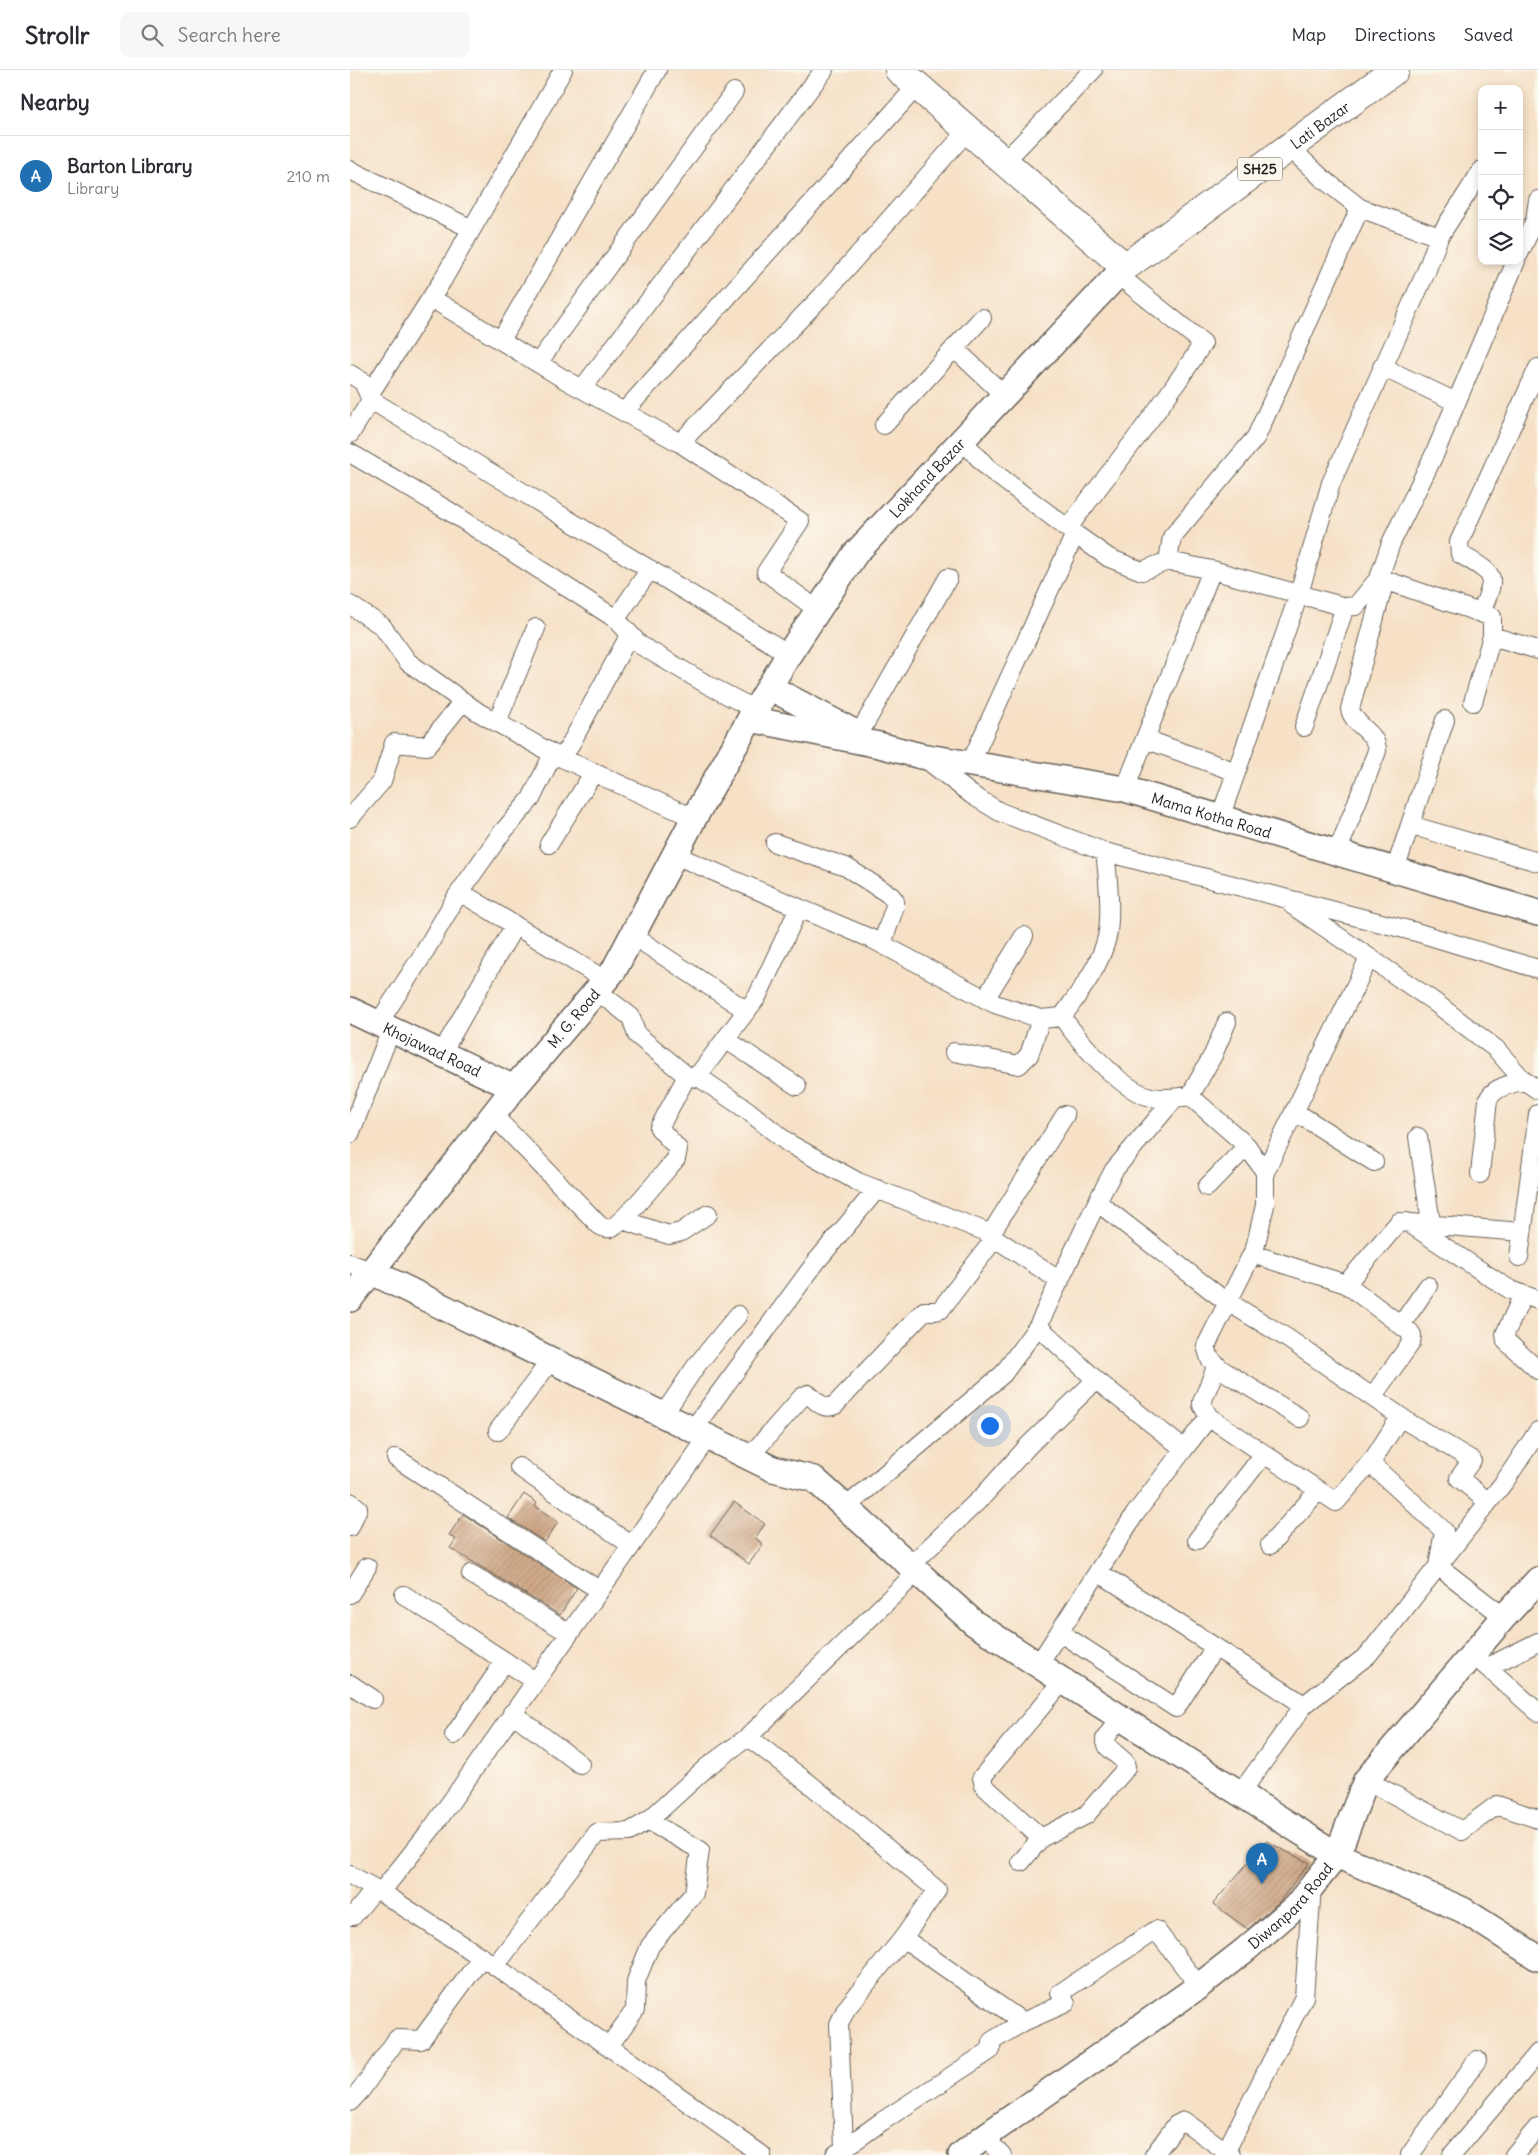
<!DOCTYPE html>
<html lang="en">
<head>
<meta charset="utf-8">
<style>
  body { margin:0; font-family:Delius,sans-serif; background:#f7f7f7; color:#2b2b33 }
  .controls { position:absolute; right:15px; top:15px; display:grid; overflow:hidden; border-radius:10px; box-shadow:0 2px 8px #0003 }
  .controls button { width:45px; height:45px; display:grid; place-items:center; padding:0; border:0; border-bottom:1px solid #e1e1e2; background:#fff; color:#2b2b33; font:25px sans-serif }
  .you { position:absolute; left:639px; top:1355px; width:18px; height:18px; margin:-12px; border:4px solid #fff; border-radius:50%; background:#1a73e8; box-shadow:0 0 0 8px #1a73e833 }
  .badge { display:grid; place-items:center; width:32px; height:32px; border-radius:50%; background:#1f6fb2; color:#fff; font-size:16px; font-weight:700 }
  .pin { position:absolute; translate:-50% -41px; filter:drop-shadow(0 1px 2px #0008) }
  .pin::after { content:''; position:absolute; top:26px; width:18px; height:15px; background:inherit; clip-path:polygon(0 0,100% 0,50% 100%) }
  .list { margin:0; padding:0; list-style:none }
  h2 { display:flex; justify-content:space-between; align-items:center; height:65px; margin:0; padding:0 20px; font-size:21px }
  h2 small { font-size:16px; font-weight:400; color:#7c7c81 }
  .list li { display:grid; grid-template-columns:32px 1fr auto; gap:15px; align-items:center; box-sizing:border-box; height:80px; padding:0 20px; border-top:1px solid #e1e1e2 }
  .list b { display:block; font-size:19px; white-space:nowrap }
  .list p { margin:0; font-size:16px; white-space:nowrap; color:#7c7c81 }
  .list em { font-size:16px; font-style:normal; color:#7c7c81 }
  .icon { flex:none; width:28px; height:28px; fill:none; stroke:currentColor; stroke-width:2; stroke-linecap:round; stroke-linejoin:round }
  .map { position:relative; flex:none; width:1188px; height:2085px; overflow:hidden }
  header { display:flex; align-items:center; gap:30px; box-sizing:border-box; height:70px; padding:0 25px; background:#fff; border-bottom:1px solid #e1e1e2 }
  header strong { font-size:24px }
  nav { display:flex; gap:28px; margin-inline-start:auto; font-size:18px }
  .search { width:350px; height:45px; background:#f7f7f7; display:flex; align-items:center; gap:12px; box-sizing:border-box; padding:0 18px; border-radius:10px; color:#7c7c81; font-size:19px }
  main { display:flex }
  aside { flex:1; background:#fff }
  .map>svg:first-child { display:block }
  .building { fill:url(#building-hatch) }
  .lines { fill:none; stroke-linecap:round; stroke-linejoin:round }
  .street-casing { stroke:#686158; stroke-width:20 }
  .secondary-casing { stroke:#686158; stroke-width:28 }
  .primary-casing { stroke:#686158; stroke-width:30 }
  .street { stroke:#fff; stroke-width:18 }
  .secondary { stroke:#fff; stroke-width:25 }
  .primary { stroke:#fff; stroke-width:28 }
  .labels { text-anchor:middle; dominant-baseline:central; stroke-width:4; stroke-linejoin:round; paint-order:stroke }
  .shield { fill:#fbf7ec; stroke:#5f5e5a; stroke-width:1 }
  .shield-label { font-size:14px; font-weight:bold; fill:#1c1c1c }
  .street-label { font-size:15px; fill:#1c1c1c; stroke:#fbf7ec }
</style>
</head>
<body>
<header>
<strong>Strollr</strong>
<div class="search"><svg class="icon" aria-label="search" viewBox="0 0 24 24"><circle cx="10" cy="10" r="6"/><path d="M15 15l6 6"/></svg>Search here</div>
<nav><a>Map</a><a>Directions</a><a>Saved</a></nav>
</header>
<main>
<aside>
<h2>Nearby<small></small></h2>
<ul class="list">
<li><span class="badge">A</span><div><b>Barton Library</b><p>Library</p></div><em>210 m</em></li>
</ul>
</aside>
<div class="map">
<svg width="1188" height="2085" viewBox="0 0 1188 2085">
  <defs>
    <pattern id="building-hatch" width="6" height="6" patternUnits="userSpaceOnUse" patternTransform="scale(1.25)"><rect width="6" height="6" fill="#cea584"/><path d="M-1 1l2-2M0 6l6-6M5 7l2-2" fill="none" stroke="#b08d71"/></pattern>
  </defs>
  <rect width="100%" height="100%" fill="#fbf7ec"/>
  <filter id="ink" filterUnits="userSpaceOnUse"><feTurbulence type="fractalNoise" baseFrequency=".02" numOctaves="2"/><feDisplacementMap in="SourceGraphic" scale="10" xChannelSelector="R" yChannelSelector="G"/><feConvolveMatrix kernelMatrix="1 2 1 2 8 2 1 2 1" color-interpolation-filters="sRGB"/></filter>
  <filter id="wash" filterUnits="userSpaceOnUse"><feTurbulence type="fractalNoise" baseFrequency=".0096" numOctaves="4" result="noise"/><feDisplacementMap in="SourceGraphic" scale="20" xChannelSelector="R" yChannelSelector="G"/><feGaussianBlur stdDeviation="1.12" result="paint"/><feColorMatrix in="noise" values="0 0 0 0 0 0 0 0 0 0 0 0 0 0 0 0 0 1.4 0 .05"/><feComposite in="paint" operator="in"/></filter>
  <g filter="url(#wash)">
    <rect width="100%" height="100%" fill="#f6e0c6"/>
    <g id="blocks">
      <path class="building" d="M174,1424L187,1433L185,1436L208,1452L195,1472L158,1448Z
        M384,1432L415,1454L405,1468L413,1474L399,1494L360,1465Z
        M113,1444L227,1518L210,1545L100,1478L106,1469L99,1465Z
        M916,1771L959,1793L929,1832L898,1859L863,1834Z"/>
    </g>
  </g>
  <g filter="url(#ink)">
    <use href="#blocks" fill-opacity="0" stroke="#686158" stroke-width="1"/>
    <g class="lines">
      <defs>
        <path id="street" d="M654,92L743,0
          M0,100L122,159
          M1089,167L1132,100
          M1169,184L1185,150L1188,130
          M81,228L214,309L330,373L450,451L416,502L468,540
          M151,270L307,0
          M604,278L654,325
          M188,293L384,22
          M1032,297L1106,332
          M0,304L13,312L21,330L439,584
          M232,319L474,0
          M19,325L92,211L213,0
          M274,342L567,16
          M534,355L632,248
          M0,364L21,330
          M612,370L638,398L725,464L759,488L792,501L818,491L862,500L995,537L1006,536L1029,508L1142,547V566L1188,580
          M330,373L472,226L618,60
          M0,383L99,441L266,549L290,575L358,615L406,640
          M718,458C763,397 812,338 853,273L768,205
          M818,491L822,467L906,367L1010,138
          M1029,508L1041,473L1085,383L1166,191
          M0,535L32,556L58,592L128,642L203,684L344,748
          M1131,543C1147,503 1147,506 1110,484L1109,472L1188,298
          M266,549L300,499
          M1123,632L1142,566
          M147,652L186,558
          M954,657L995,537
          M509,664L598,508
          M795,669L886,702
          M213,688L280,564
          M620,694L725,464
          M775,719L862,500
          M0,748L32,711L44,673L77,676L113,631
          M870,748L949,524L981,413L1076,202L1089,167L1010,138L972,108L939,77
          M1060,755L1188,792
          M425,773L496,797L540,825L545,831V836L532,874
          M199,774L244,702
          M755,782L1066,862L1188,899
          M987,783L1027,681C1027,661 1004,657 1000,639L1035,510
          M325,785L522,869L645,934L691,949L712,947C729,923 750,897 757,867C762,843 758,806 755,782L650,742L622,725L573,687
          M1045,800L1095,650
          M110,822L255,910
          M942,835L1083,931L1146,979L1173,1010L1188,1020
          M282,865L397,941
          M246,920L281,947L287,965L337,1006L350,1008L397,1040L438,1073L508,1112L634,1161L710,1211
          M635,929L674,866
          M712,947C729,971 771,1021 801,1027C813,1029 827,1028 840,1026L897,1076L915,1102V1135L905,1178L856,1276L860,1289L872,1300L950,1348
          M28,954L72,886L107,826L150,765L181,729L203,684
          M375,969L447,1016
          M604,982L669,995L679,985L691,949
          M91,984L165,855
          M346,1008L407,927L449,838
          M840,1026L863,985L877,952
          M944,1041L1024,1092
          M143,1045L249,1155C252,1157 256,1159 260,1158C272,1155 315,1101 326,1089L328,1079L309,1058L337,1006
          M0,1064L41,960
          M1068,1067L1081,1153
          M915,1102L1019,888
          M1130,1104L1138,1030C1143,1017 1160,1015 1173,1010
          M857,1117L897,1076
          M747,1132L870,1227L937,1268L1061,1354L1122,1390L1109,1408L1138,1432
          M272,1150L319,1165L331,1162L358,1144
          M1057,1152L1151,1214L1161,1220L1188,1230
          M640,1165L715,1045
          M902,1184L996,1214L1060,1262L1062,1265L1061,1273L1022,1327
          M1169,1187L1188,1044
          M0,1193L20,1201
          M996,1214L1049,1152L1172,1162
          M1173,1225L1155,1264L1156,1271L1188,1300
          M1051,1255L1078,1216
          M313,1345L346,1296L388,1245
          M859,1347L852,1335V1332L867,1295
          M343,1359L466,1192L527,1119
          M148,1361L201,1290
          M834,1379L859,1347L986,1432L1024,1388L1050,1347
          M399,1387L452,1327L458,1324C467,1331 473,1341 485,1335L574,1241H585L591,1239L645,1168
          M46,1388L249,1520
          M1020,1393L1094,1461L1088,1496L1154,1547
          M169,1397L281,1475
          M0,1432L8,1438L0,1457
          M496,1437L653,1304L688,1256L747,1132L764,1100L825,1028
          M847,1470L914,1384
          M920,1475L968,1421
          M560,1496L634,1425L679,1375L746,1310L688,1256
          M567,1502L398,1667L461,1715L587,1820L553,1868L673,1952
          M748,1502L865,1577
          M121,1504L219,1563
          M0,1524L17,1497
          M54,1525L185,1611
          M709,1562L826,1638L865,1577L954,1635L1018,1585L1155,1411L1188,1361
          M1122,1584L1188,1642
          M688,1595L785,1444L834,1379L746,1310
          M1138,1597L1188,1572
          M0,1614L23,1629
          M162,1643L230,1694
          M104,1665L155,1591
          M1016,1710L1112,1761L1147,1735L1188,1749
          M890,1724L954,1635
          M691,1768L634,1716L632,1707L713,1611
          M671,1792L691,1768L736,1745L773,1702L776,1697L775,1692L758,1677L755,1669L770,1647
          M0,1805L31,1822L145,1896L412,2085
          M31,1822L83,1757L358,1367
          M0,1846H3L25,1819
          M145,1896L247,1763L279,1762L298,1751L357,1697L398,1667
          M259,1976L285,1940L286,1911L300,1876L344,1823L350,1780L298,1751
          M0,2032L11,2020L47,1969L71,1970L132,1887
          M634,2067L652,2085
          M494,2078L489,1954L496,1939L553,1868
          M876,2081L954,1927L962,1816
          M485,2085L531,2052L641,1980L642,1971L673,1952L716,1933L710,1923L806,1860L849,1916
          M804,2085L826,2055L834,2051L881,2085
          M1060,2085L1127,1990
          M1102,2085L1188,1983
          M1164,2085L1188,2057"/>
        <g id="secondary">
          <path d="M419,617L504,662"/>
          <path id="s1" d="M400,649L529,675L571,686L775,719L1188,843"/>
          <path id="s2" d="M0,940L164,1018"/>
          <path d="M20,1201L423,1399L464,1409L624,1553L713,1611L987,1785L1113,1840L1188,1888"/>
          <path id="s3" d="M0,1229L164,1018L264,900L344,748L400,649L439,584L505,484L775,197"/>
          <path id="s4" d="M611,2085L634,2067L849,1916L895,1880L945,1837L987,1785L1016,1710L1154,1547L1188,1510"/>
        </g>
        <g id="primary">
          <path id="s5" d="M549,0L775,197L1045,0"/>
        </g>
      </defs>
      <use href="#street" class="street-casing"/>
      <use href="#secondary" class="secondary-casing"/>
      <use href="#primary" class="primary-casing"/>
      <use href="#street" class="street"/>
      <use href="#secondary" class="secondary"/>
      <use href="#primary" class="primary"/>
    </g>
  </g>
  <g class="labels">
    <rect class="shield" x="887.5" y="87.5" width="45" height="23" rx="4"/>
    <g class="shield-label">
      <text x="910" y="99">SH25</text>
    </g>
    <g class="street-label">
      <text stroke="none"><textPath href="#s5" startOffset="541">Lati Bazar</textPath></text>
      <text stroke="none"><textPath href="#s3" startOffset="1008">Lokhand Bazar</textPath></text>
      <text stroke="none"><textPath href="#s1" startOffset="472">Mama Kotha Road</textPath></text>
      <text stroke="none"><textPath href="#s3" startOffset="359">M. G. Road</textPath></text>
      <text stroke="none"><textPath href="#s2" startOffset="91">Khojawad Road</textPath></text>
      <text stroke="none"><textPath href="#s4" startOffset="414">Diwanpara Road</textPath></text>
    </g>
  </g>
</svg>
<div class="controls">
<button>+</button>
<button>−</button>
<button><svg class="icon" aria-label="locate" viewBox="0 0 24 24"><circle cx="12" cy="12" r="6"/><path d="M12 2v4M12 18v4M2 12h4M18 12h4"/></svg></button>
<button><svg class="icon" aria-label="layers" viewBox="0 0 24 24"><path d="M12 4l9 5-9 5-9-5zM3 14l9 5 9-5"/></svg></button>
</div>
<div class="you"></div>
<div class="pin badge" style="left:912px;top:1814px">A</div>
</div>
</main>
</body>
</html>
